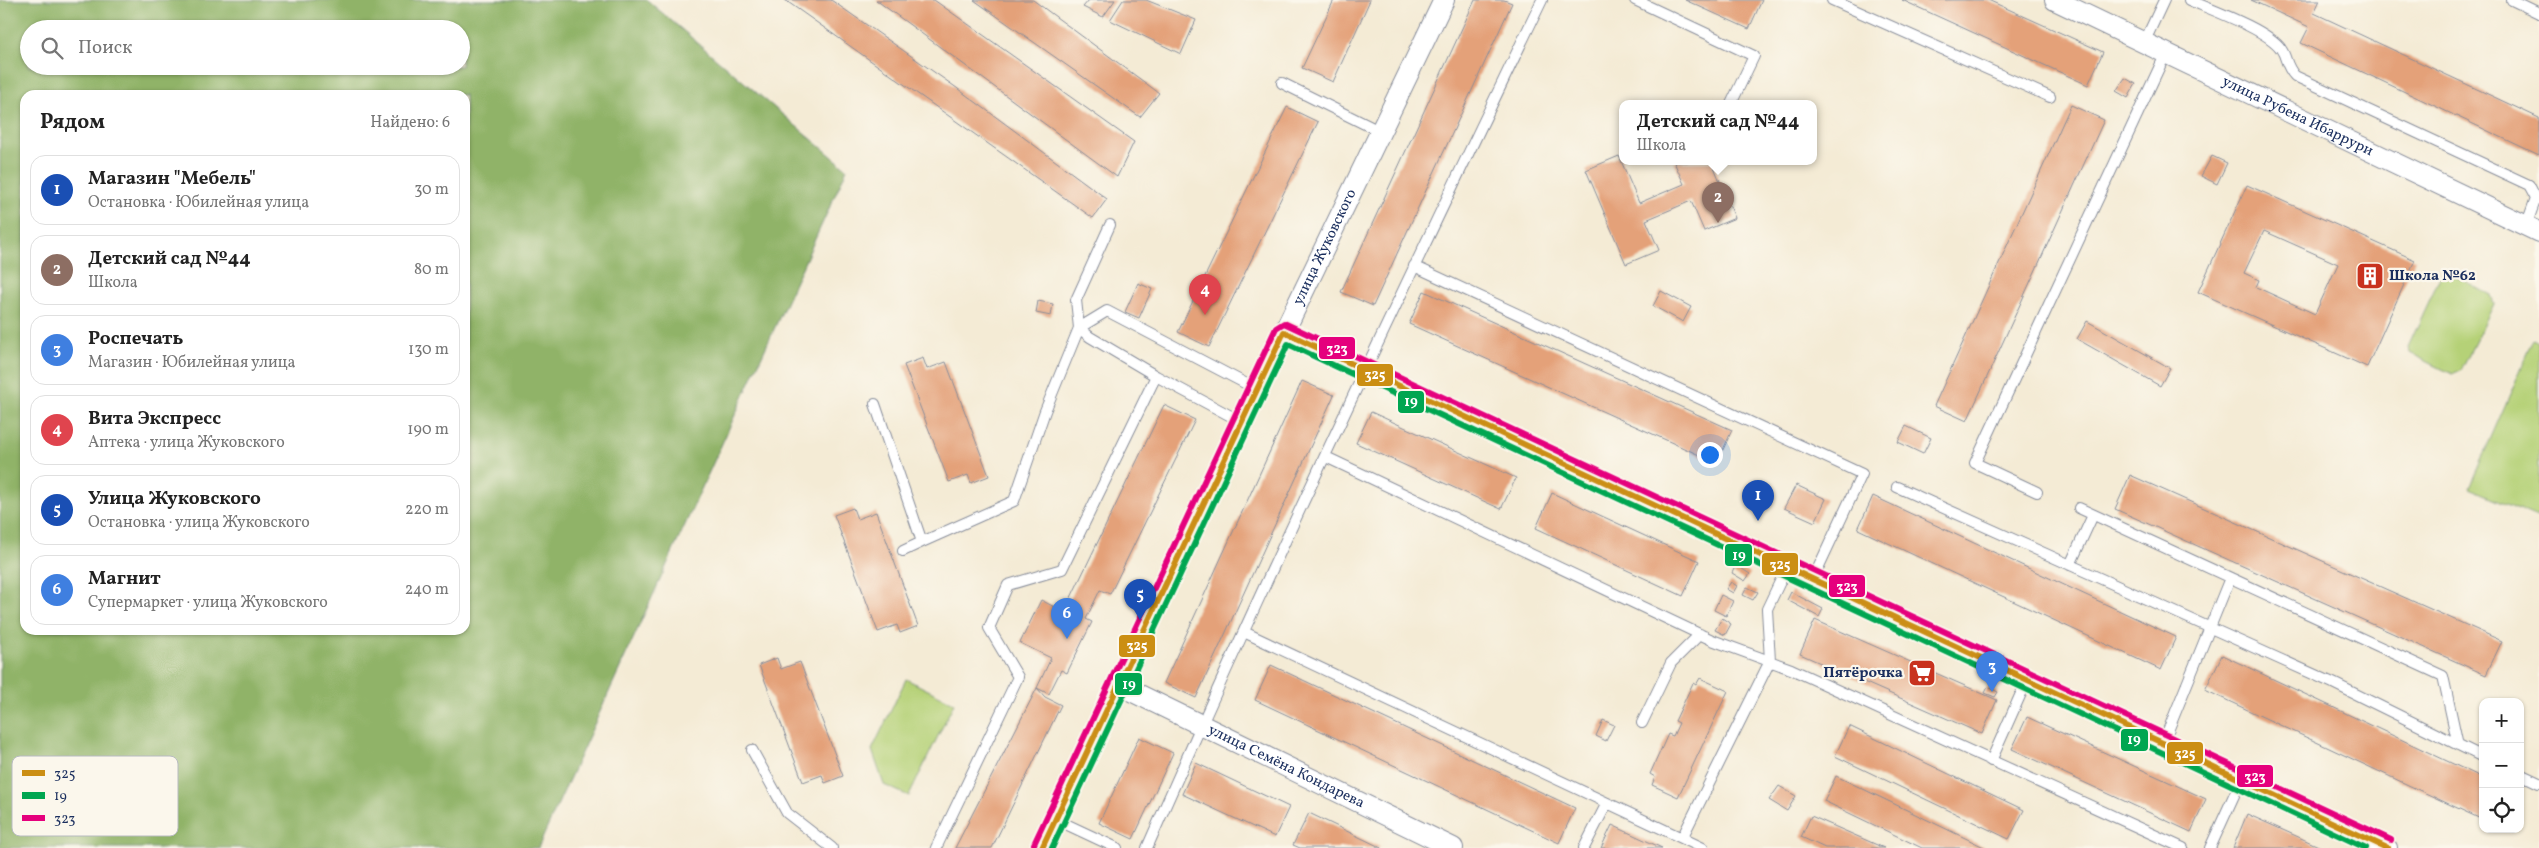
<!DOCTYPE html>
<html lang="ru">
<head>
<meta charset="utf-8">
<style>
  body { margin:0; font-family:Vollkorn,serif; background:#f6f6f6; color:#222 }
  .controls { position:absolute; right:15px; bottom:15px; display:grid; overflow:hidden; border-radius:10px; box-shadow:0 1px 4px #0004 }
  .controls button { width:45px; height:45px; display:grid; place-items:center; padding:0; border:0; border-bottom:1px solid #e0e0e0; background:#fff; color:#222; font:25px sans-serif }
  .you { position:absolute; left:1709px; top:454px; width:18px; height:18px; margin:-12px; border:4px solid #fff; border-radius:50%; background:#1a73e8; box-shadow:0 0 0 8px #1a73e833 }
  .badge { display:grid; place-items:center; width:32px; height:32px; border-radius:50%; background:#c8321e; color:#fff; font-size:16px; font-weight:700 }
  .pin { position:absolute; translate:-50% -41px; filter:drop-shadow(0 1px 2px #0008) }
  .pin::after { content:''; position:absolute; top:26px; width:18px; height:15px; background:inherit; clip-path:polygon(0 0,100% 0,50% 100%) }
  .popup { position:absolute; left:1619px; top:100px; width:198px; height:65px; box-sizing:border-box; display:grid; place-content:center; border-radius:10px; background:#fff; filter:drop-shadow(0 1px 4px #0005); font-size:16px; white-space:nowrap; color:#767676 }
  .popup b { font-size:19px; color:#222 }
  .popup::after { content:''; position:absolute; left:50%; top:100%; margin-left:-10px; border:10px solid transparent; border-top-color:#fff }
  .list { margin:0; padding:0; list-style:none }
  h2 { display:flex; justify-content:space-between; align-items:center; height:65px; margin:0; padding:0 20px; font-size:21px }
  h2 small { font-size:16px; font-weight:400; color:#767676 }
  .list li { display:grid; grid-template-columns:32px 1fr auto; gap:15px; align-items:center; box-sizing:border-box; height:70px; margin:0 10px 10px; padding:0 10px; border:1px solid #e0e0e0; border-radius:15px }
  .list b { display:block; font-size:19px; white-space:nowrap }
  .list p { margin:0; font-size:16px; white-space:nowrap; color:#767676 }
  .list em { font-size:16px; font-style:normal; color:#767676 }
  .icon { flex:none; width:28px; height:28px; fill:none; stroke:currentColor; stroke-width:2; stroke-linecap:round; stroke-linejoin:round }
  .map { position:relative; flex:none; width:2539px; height:848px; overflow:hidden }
  .search { position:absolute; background:#fff; box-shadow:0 1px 4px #0004; left:20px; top:20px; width:450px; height:55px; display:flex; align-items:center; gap:12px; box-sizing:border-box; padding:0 18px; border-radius:28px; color:#767676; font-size:19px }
  .panel { position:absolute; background:#fff; box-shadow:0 1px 4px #0004; left:20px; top:90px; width:450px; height:545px; border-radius:15px }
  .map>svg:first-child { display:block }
  .green { fill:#b5d177; stroke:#68806a }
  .forest { fill:#90b368; stroke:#567163; fill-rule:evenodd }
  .building { fill:#e4a179; fill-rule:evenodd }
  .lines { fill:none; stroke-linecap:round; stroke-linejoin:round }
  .lane-casing { stroke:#888d9a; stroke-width:12 }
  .street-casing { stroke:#888d9a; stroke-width:22 }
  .lane { stroke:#fff; stroke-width:10 }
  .street { stroke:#fff; stroke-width:20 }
  .bus-1-casing { stroke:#fbf7ec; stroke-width:10 }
  .bus-2-casing { stroke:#fbf7ec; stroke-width:10 }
  .bus-3-casing { stroke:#fbf7ec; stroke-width:10 }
  .bus-1 { stroke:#cb8e13; stroke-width:6 }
  .bus-2 { stroke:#00a651; stroke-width:6 }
  .bus-3 { stroke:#e5007d; stroke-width:6 }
  .labels { text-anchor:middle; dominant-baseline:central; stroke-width:4.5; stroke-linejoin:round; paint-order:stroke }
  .street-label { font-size:15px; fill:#1b2f5e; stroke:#fbf7ec }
  .poi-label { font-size:15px; font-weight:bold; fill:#1b2f5e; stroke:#fbf7ec; text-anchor:start }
  .key { fill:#fbf7ec; stroke:#b8bbc1; stroke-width:1 }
  .key-label { font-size:14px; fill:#1b2f5e }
  .line-badge { stroke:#fbf7ec; stroke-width:2 }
  .badge-label { font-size:14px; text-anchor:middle; font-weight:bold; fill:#fff }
</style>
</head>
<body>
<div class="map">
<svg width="2539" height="848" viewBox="0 0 2539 848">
  <rect width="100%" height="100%" fill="#fbf7ec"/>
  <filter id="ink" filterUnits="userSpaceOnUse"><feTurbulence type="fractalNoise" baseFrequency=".02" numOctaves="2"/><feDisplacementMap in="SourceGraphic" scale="10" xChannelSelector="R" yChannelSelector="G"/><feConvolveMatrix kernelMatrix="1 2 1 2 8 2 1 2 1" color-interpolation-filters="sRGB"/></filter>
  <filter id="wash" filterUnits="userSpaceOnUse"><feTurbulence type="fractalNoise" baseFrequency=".0096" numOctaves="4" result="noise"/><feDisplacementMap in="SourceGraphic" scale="20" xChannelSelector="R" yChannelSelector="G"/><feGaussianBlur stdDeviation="1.12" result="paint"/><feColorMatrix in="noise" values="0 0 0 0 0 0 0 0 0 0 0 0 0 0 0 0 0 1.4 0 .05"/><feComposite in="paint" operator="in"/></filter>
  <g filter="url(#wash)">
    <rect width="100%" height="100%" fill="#f4ebd5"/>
    <path class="green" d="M2442,273H2449L2491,295L2494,304L2461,370L2452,374L2410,353L2408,347Z
      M2534,339L2539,342V511L2537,517L2469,488Z
      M906,679L954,703L909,796L884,785L872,750Z"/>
    <path class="forest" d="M0,0H647L847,169L538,848H0ZM29,29H461V66H29ZM25,95H465V630H25Z"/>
    <g id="blocks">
      <path class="building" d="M785,0H831L954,86L1107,199L1093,218Z
        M876,0H934L1134,142L1117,177Z
        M974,0H1033L1159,93L1140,117Z
        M1089,0H1115L1103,17L1083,7Z
        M1123,0H1146L1196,20L1181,54L1110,20Z
        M1334,0H1370L1333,82L1302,68Z
        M1475,0H1504L1512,3L1373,306L1341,292Z
        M1685,0H1762L1749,29Z
        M1902,0H1988L2103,52L2088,85Z
        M2251,0H2320L2314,13L2539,118V155L2301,43L2309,27Z
        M2125,78L2136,84L2128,98L2116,91Z
        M2071,105L2104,120L1967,421L1934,406Z
        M1287,107L1318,122L1209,347L1178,332Z
        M1619,156L1639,203L1684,184L1674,162H1712L1735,218L1704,231L1691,201L1646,220L1659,250L1626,264L1586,170Z
        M2212,156L2227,163L2217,184L2201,176Z
        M2247,185L2415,260L2367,367L2198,292ZM2264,231L2338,264L2315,314L2256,287L2259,280L2244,273Z
        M1138,283L1152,289L1139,318L1125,312Z
        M1424,291L1732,430L1717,463L1409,324Z
        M1661,291L1691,307L1683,322L1653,306Z
        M1038,301L1053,304L1051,316L1036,313Z
        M2087,321L2170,368L2160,386L2077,339Z
        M923,358L927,369L946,362L989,476L971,483L968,475L949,482L904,365Z
        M1302,381L1334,395L1196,698L1164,683Z
        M1164,405L1195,420L1110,594L1100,590L1086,619L1092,622L1067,673L1061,670L1049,694L1037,688L1051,658L1020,643L1041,600L1064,612Z
        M1371,412L1516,478L1501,509L1356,443Z
        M1906,426L1931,438L1923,454L1898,442Z
        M2130,475L2502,641L2486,675L2115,509Z
        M1796,485L1826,499L1815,522L1784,508Z
        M1552,493L1699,561L1683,596L1536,528Z
        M1762,495L1769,499L1766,506L1758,502Z
        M1873,496L2176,637L2161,670L1858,529Z
        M853,508L857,519L876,512L918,626L900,633L897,625L878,632L834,515Z
        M1736,565L1750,574L1745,581L1732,573Z
        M1731,582L1737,586L1733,593L1726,589Z
        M1747,587L1758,592L1753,600L1743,595Z
        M1791,592L1823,609L1819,617L1787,600Z
        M1721,595L1733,601L1726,616L1714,610Z
        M1722,618L1731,624L1725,635L1715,630Z
        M1815,620L1997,700L1982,734L1800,654Z
        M2222,655L2483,778V820L2205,690Z
        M777,658L781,669L800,662L843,776L825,783L822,775L803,782L759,665Z
        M1271,665L1575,808L1559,843L1255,700Z
        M1700,678L1728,691L1678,797L1652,785L1655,777L1650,774L1668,734L1673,736L1679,723L1675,721L1693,683L1696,685Z
        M1988,687L1998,692L1995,697L1985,693Z
        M1037,688L1045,697L1061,705L992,848H955Z
        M2027,717L2206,799L2191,832L2012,749Z
        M1603,720L1614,725L1606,741L1596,736Z
        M1849,726L2024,810L2009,839L1835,756Z
        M1139,737L1173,753L1133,839L1099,823Z
        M1196,763L1289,807L1275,837L1182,794Z
        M1836,776L1986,848H1922L1824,801Z
        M1779,786L1796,796L1787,811L1769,800Z
        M1309,813L1382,848H1300L1293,845Z
        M2247,814L2323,848H2233Z
        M1811,816L1884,848H1825L1801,837Z
        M1612,825L1662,848H1601Z"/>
    </g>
  </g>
  <g filter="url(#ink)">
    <use href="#blocks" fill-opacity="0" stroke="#888d9a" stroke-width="1"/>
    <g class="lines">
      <defs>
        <path id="lane" d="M1635,0L1754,56L1731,104
          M1832,0L2050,97
          M2189,0C2212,10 2268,30 2281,49C2287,57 2285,65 2295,76L2529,185L2536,198L2526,226
          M2512,0L2539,13
          M2144,43L2164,0
          M1282,83L1381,132
          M1110,225L1076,300L1079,328L1107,311L1258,390
          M1414,266L1862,474L1813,579
          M875,404L922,542L1014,501L1045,411L1079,328L1090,337L1156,376
          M1326,457L1712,640L1791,669L2183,848
          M1897,487L2333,683L2483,757
          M2037,492L1975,463L2166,53
          M2079,508L2443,676L2458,745
          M903,551L922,542
          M2070,565L2093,515
          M1244,632L1703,848
          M1642,723L1671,663L1700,634
          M2163,743L2230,578
          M752,750L787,813L832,848
          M1991,761L2027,680
          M2520,774L2539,783
          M1055,819L1117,848
          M1682,838L1770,661L1767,609L1787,567
          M936,848L1018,677L989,628L1008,585L1062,569L1156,376L1242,422
          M1147,848C1272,562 1407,281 1542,0
          M1584,848L1607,803
          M2210,848L2241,780"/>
        <g id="street">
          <path id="s1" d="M2055,0L2539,232"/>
          <path d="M1284,332L2387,848"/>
          <path id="s2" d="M1119,685L1453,848"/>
          <path id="s3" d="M1042,848L1284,332L1444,0"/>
        </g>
      </defs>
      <use href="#lane" class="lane-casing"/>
      <use href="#street" class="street-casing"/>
      <use href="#lane" class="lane"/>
      <use href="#street" class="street"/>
      <defs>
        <path id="bus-1" d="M1042,848L1284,332L2387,848"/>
        <path id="bus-2" d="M1052,848L1288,344L2366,848"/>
        <path id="bus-3" d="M1034,844L1276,328L1284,323L2391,840"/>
      </defs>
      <use href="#bus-1" class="bus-1-casing"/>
      <use href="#bus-2" class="bus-2-casing"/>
      <use href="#bus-3" class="bus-3-casing"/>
      <use href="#bus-1" class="bus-1"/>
      <use href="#bus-2" class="bus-2"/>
      <use href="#bus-3" class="bus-3"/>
    </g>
  </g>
  <defs>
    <symbol id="building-square" viewBox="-11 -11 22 22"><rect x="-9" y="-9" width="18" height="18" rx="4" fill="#c8321e" stroke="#fbf7ec"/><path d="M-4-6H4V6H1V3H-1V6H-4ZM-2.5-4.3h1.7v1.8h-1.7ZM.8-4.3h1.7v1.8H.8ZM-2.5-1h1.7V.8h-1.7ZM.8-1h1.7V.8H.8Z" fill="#fff"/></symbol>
    <symbol id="supermarket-square" viewBox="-11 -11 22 22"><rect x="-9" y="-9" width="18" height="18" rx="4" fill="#c8321e" stroke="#fbf7ec"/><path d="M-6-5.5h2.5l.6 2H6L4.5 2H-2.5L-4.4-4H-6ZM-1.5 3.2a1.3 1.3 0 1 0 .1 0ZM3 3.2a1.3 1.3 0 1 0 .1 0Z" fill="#fff"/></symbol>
  </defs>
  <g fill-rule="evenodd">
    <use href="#building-square" x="2354" y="260" width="32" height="32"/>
    <use href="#supermarket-square" x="1906" y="657" width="32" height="32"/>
  </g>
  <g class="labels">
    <g class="street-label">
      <text stroke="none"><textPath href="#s1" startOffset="269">улица Рубена Ибаррури</textPath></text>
      <text stroke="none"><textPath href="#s3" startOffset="664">улица Жуковского</textPath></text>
      <text stroke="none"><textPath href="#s2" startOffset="186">улица Семёна Кондарева</textPath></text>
    </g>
    <g class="poi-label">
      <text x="2389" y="276">Школа №62</text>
      <text x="1903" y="673" text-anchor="end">Пятёрочка</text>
    </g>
  </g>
  <rect x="12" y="756" width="166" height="80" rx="8" class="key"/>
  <rect x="22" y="770" width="23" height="6" fill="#cb8e13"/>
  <rect x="22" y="792" width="23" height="7" fill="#00a651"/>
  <rect x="22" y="815" width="23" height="6" fill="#e5007d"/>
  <g class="key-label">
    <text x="54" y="778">325</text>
    <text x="54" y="800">19</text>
    <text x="54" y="823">323</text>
  </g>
  <g class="line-badge">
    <rect x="1318" y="336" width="38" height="24" rx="5" fill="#e5007d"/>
    <rect x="1356" y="363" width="38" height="24" rx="5" fill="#cb8e13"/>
    <rect x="1397" y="390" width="28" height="24" rx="5" fill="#00a651"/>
    <rect x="1724" y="543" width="29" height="24" rx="5" fill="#00a651"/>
    <rect x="1761" y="552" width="38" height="24" rx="5" fill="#cb8e13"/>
    <rect x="1828" y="574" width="38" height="24" rx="5" fill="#e5007d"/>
    <rect x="1118" y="634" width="38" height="24" rx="5" fill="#cb8e13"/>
    <rect x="1114" y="672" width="29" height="24" rx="5" fill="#00a651"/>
    <rect x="2120" y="728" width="29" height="24" rx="5" fill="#00a651"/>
    <rect x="2166" y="741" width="38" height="24" rx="5" fill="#cb8e13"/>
    <rect x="2236" y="764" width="38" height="24" rx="5" fill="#e5007d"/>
  </g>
  <g class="badge-label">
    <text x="1337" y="353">323</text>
    <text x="1375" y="379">325</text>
    <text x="1411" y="406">19</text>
    <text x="1739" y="560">19</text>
    <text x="1780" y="569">325</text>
    <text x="1847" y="591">323</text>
    <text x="1137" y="650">325</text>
    <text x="1129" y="689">19</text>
    <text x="2134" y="744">19</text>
    <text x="2185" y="758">325</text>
    <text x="2255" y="781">323</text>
  </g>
</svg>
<div class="controls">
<button>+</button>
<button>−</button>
<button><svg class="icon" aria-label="locate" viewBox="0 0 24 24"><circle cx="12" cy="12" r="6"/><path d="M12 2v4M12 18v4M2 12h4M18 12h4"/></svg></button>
</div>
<div class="you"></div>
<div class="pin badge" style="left:1758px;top:521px;background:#1a4fb4">1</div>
<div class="pin badge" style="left:1718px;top:223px;background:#8d6e63">2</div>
<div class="popup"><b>Детский сад №44</b>Школа</div>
<div class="pin badge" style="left:1992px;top:692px;background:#3f7fe0">3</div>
<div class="pin badge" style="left:1205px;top:315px;background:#e0444e">4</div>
<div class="pin badge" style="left:1140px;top:620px;background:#1a4fb4">5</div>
<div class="pin badge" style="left:1067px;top:639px;background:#3f7fe0">6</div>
<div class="search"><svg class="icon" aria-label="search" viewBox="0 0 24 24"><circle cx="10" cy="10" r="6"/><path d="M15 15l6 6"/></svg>Поиск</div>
<section class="panel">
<h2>Рядом<small>Найдено: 6</small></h2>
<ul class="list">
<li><span class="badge" style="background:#1a4fb4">1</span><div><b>Магазин &quot;Мебель&quot;</b><p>Остановка · Юбилейная улица</p></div><em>30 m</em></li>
<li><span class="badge" style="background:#8d6e63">2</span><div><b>Детский сад №44</b><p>Школа</p></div><em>80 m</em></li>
<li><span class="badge" style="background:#3f7fe0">3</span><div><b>Роспечать</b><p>Магазин · Юбилейная улица</p></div><em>130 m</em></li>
<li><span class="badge" style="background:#e0444e">4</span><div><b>Вита Экспресс</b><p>Аптека · улица Жуковского</p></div><em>190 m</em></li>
<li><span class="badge" style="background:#1a4fb4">5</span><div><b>Улица Жуковского</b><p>Остановка · улица Жуковского</p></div><em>220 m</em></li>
<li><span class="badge" style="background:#3f7fe0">6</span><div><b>Магнит</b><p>Супермаркет · улица Жуковского</p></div><em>240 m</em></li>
</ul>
</section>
</div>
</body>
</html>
